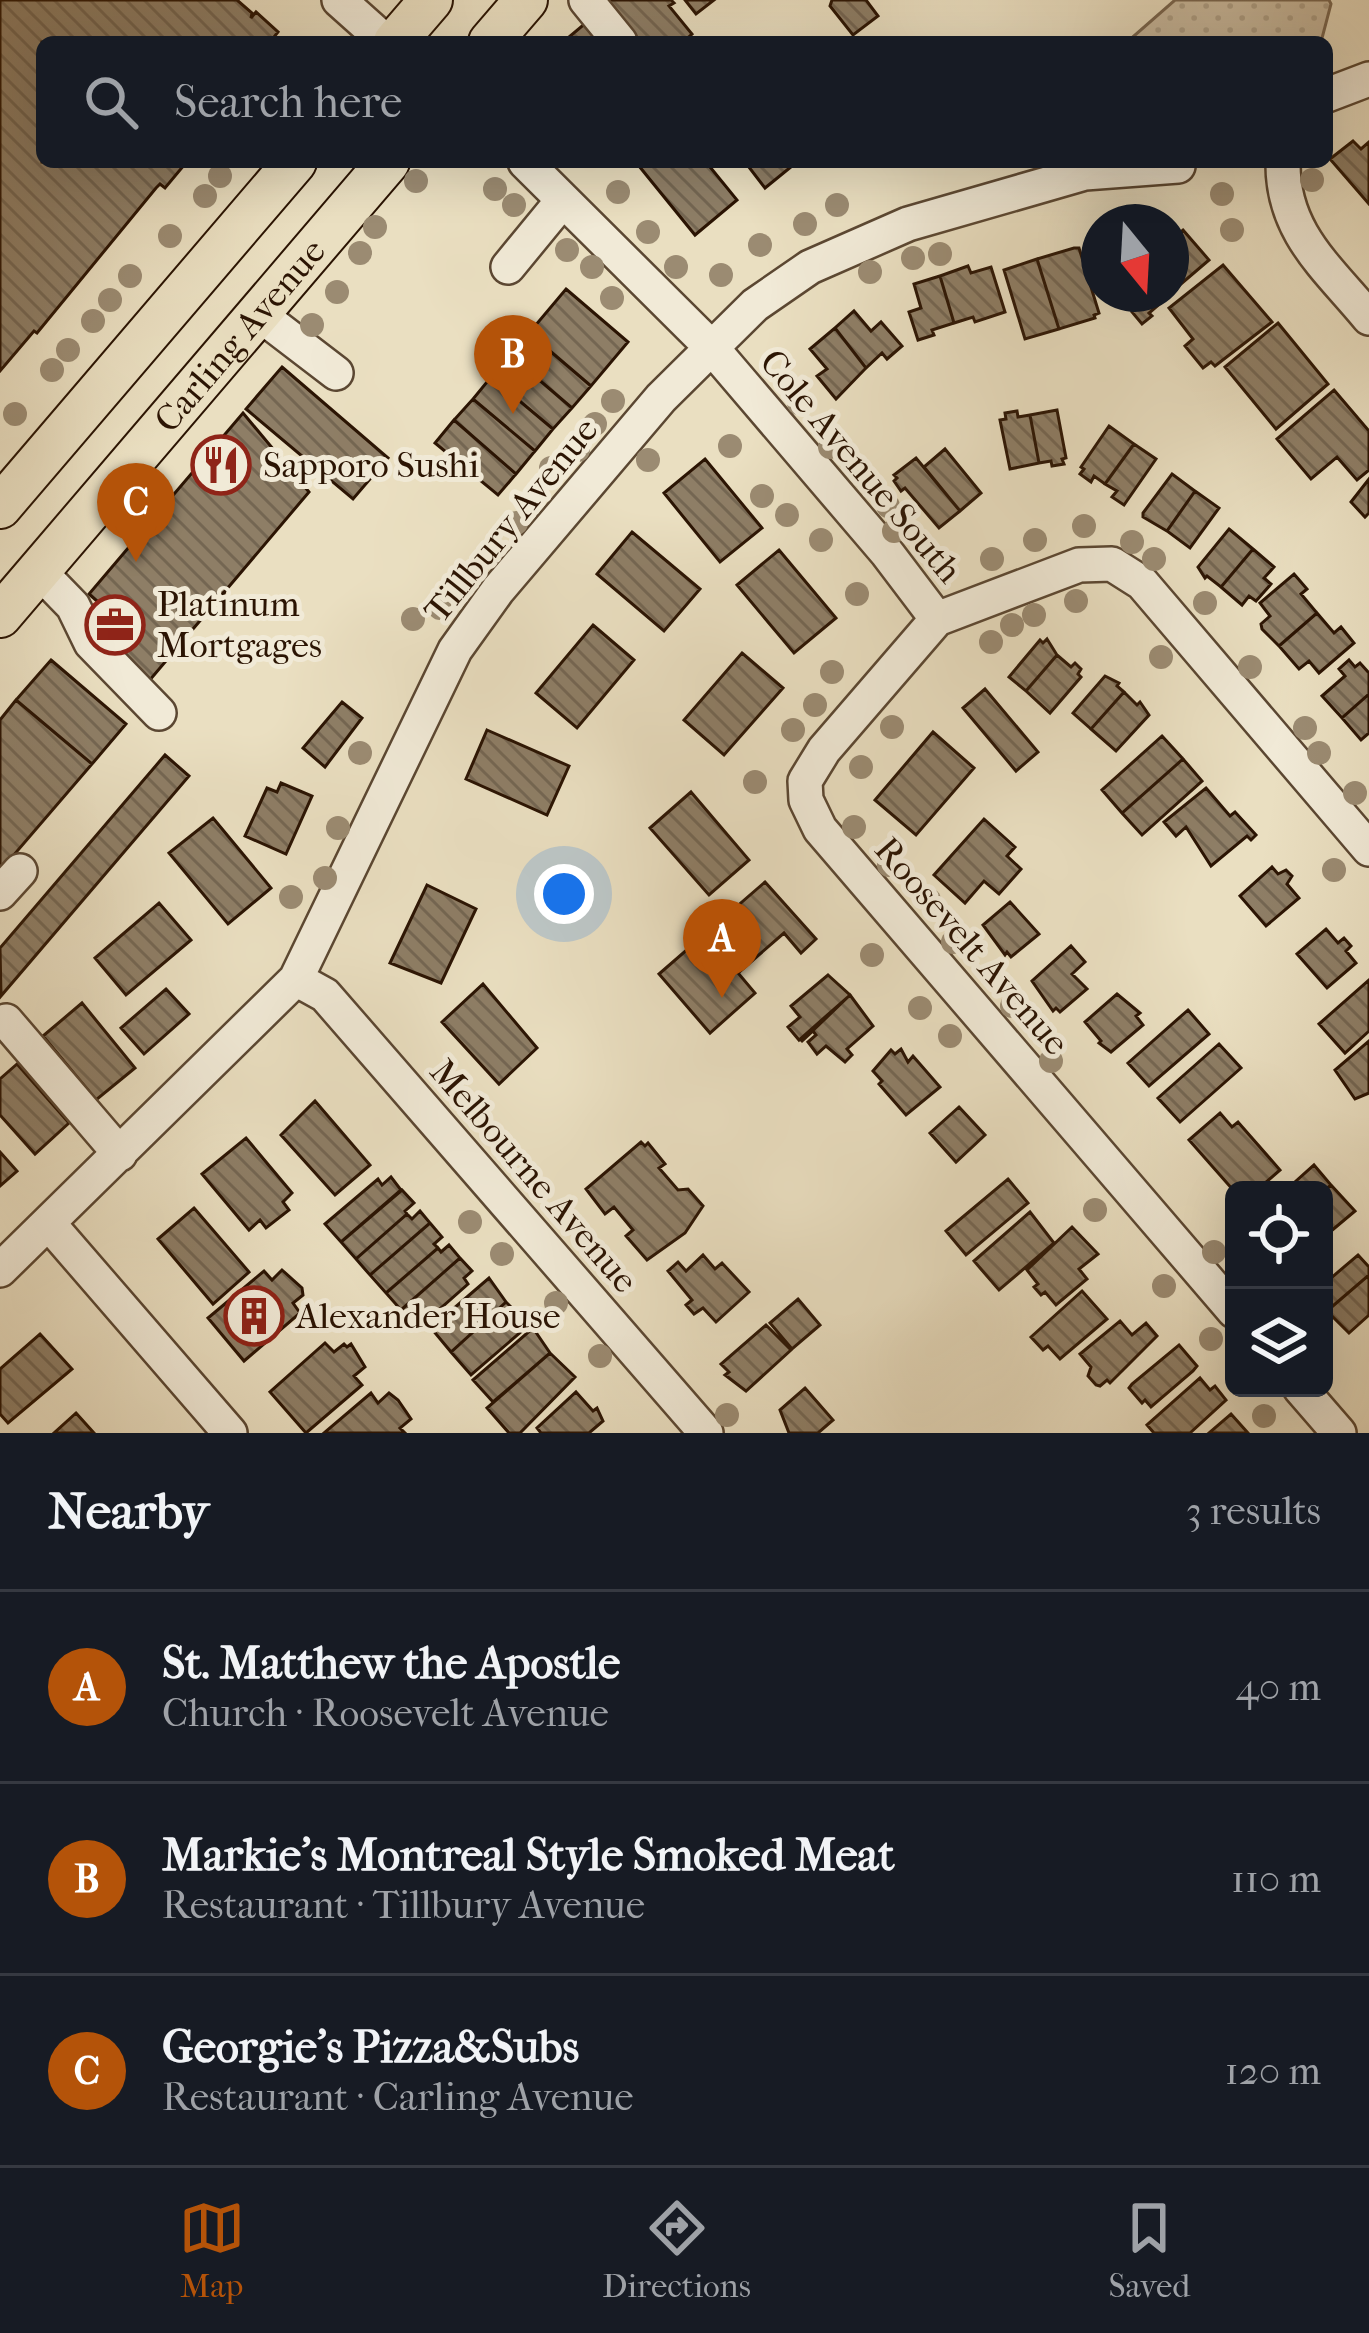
<!DOCTYPE html>
<html lang="en">
<head>
<meta charset="utf-8">
<style>
  body { margin:0; font-family:"IM FELL French Canon",serif; background:#20242c; color:#f1f3f6 }
  .controls { position:absolute; right:36px; bottom:36px; display:grid; overflow:hidden; border-radius:18px; box-shadow:0 12px 48px #0002 }
  .controls button { width:108px; height:108px; display:grid; place-items:center; padding:0; border:0; border-bottom:3px solid #363941; background:#171b24; color:#f1f3f6; font:60px sans-serif }
  .compass { position:absolute; left:1081px; top:204px; width:108px; height:108px; border-radius:50%; background:#171b24; box-shadow:0 12px 48px #0002; rotate:162deg }
  .you { position:absolute; left:564px; top:894px; width:42px; height:42px; margin:-30px; border:9px solid #fff; border-radius:50%; background:#1a73e8; box-shadow:0 0 0 18px #1a73e833 }
  .badge { display:grid; place-items:center; width:78px; height:78px; border-radius:50%; background:#b45309; color:#fff; font-size:39px; font-weight:700 }
  .pin { position:absolute; translate:-50% -99px; filter:drop-shadow(0 3px 6px #0008) }
  .pin::after { content:''; position:absolute; top:63px; width:42px; height:36px; background:inherit; clip-path:polygon(0 0,100% 0,50% 100%) }
  .list { margin:0; padding:0; list-style:none }
  h2 { display:flex; justify-content:space-between; align-items:center; height:156px; margin:0; padding:0 48px; font-size:51px }
  h2 small { font-size:39px; font-weight:400; color:#9ea1a6 }
  .list li { display:grid; grid-template-columns:78px 1fr auto; gap:36px; align-items:center; box-sizing:border-box; height:192px; padding:0 48px; border-top:3px solid #363941 }
  .list b { display:block; font-size:45px; white-space:nowrap }
  .list p { margin:0; font-size:39px; white-space:nowrap; color:#9ea1a6 }
  .list em { font-size:39px; font-style:normal; color:#9ea1a6 }
  .icon { flex:none; width:66px; height:66px; fill:none; stroke:currentColor; stroke-width:2; stroke-linecap:round; stroke-linejoin:round }
  .map { position:relative; flex:none; width:1369px; height:1433px; overflow:hidden }
  .search { position:absolute; background:#171b24; box-shadow:0 12px 48px #0002; left:36px; right:36px; top:36px; height:132px; display:flex; align-items:center; gap:30px; box-sizing:border-box; padding:0 42px; border-radius:18px; color:#9ea1a6; font-size:45px }
  .sheet { height:732px; background:#171b24 }
  nav { display:flex; justify-content:space-around; align-items:center; box-sizing:border-box; height:168px; border-top:3px solid #363941; background:#171b24; font-size:33px; color:#9ea1a6 }
  nav a { display:grid; justify-items:center; gap:6px }
  nav .on { color:#b45309 }
  .map>svg:first-child { display:block }
  .grass { fill:url(#grass-dots); stroke:#7a6852; stroke-width:3 }
  .building { fill:url(#building-back-hatch); stroke:#2b1403; stroke-width:3 }
  .lines { fill:none; stroke-linecap:round; stroke-linejoin:round }
  .minor-casing { stroke:#5b4732; stroke-width:38 }
  .major-casing { stroke:#2b1403; stroke-width:46 }
  .minor { stroke:#f1ead7; stroke-width:33 }
  .major { stroke:#eadfc1; stroke-width:42 }
  .tree { fill:#9b8b72 }
  .labels { text-anchor:middle; dominant-baseline:central; stroke-width:10; stroke-linejoin:round; paint-order:stroke }
  .street-label { font-size:36px; fill:#2b1403; stroke:#f1ead7 }
  .poi-label { font-size:36px; fill:#2b1403; stroke:#f1ead7; text-anchor:start }
</style>
</head>
<body>
<div class="map">
<svg width="1369" height="1433" viewBox="0 0 1369 1433">
  <defs>
    <pattern id="grass-dots" width="8" height="8" patternUnits="userSpaceOnUse" patternTransform="scale(3)"><rect width="8" height="8" fill="#cabca1"/><path d="M2 2h.1M6 6h.1" fill="none" stroke="#aea189" stroke-width="1.8" stroke-linecap="round"/></pattern>
    <pattern id="building-back-hatch" width="6" height="6" patternUnits="userSpaceOnUse" patternTransform="scale(3)"><rect width="6" height="6" fill="#8e7e66"/><path d="M-1 5l2 2M0 0l6 6M5-1l2 2" fill="none" stroke="#746652"/></pattern>
  </defs>
  <rect width="100%" height="100%" fill="#eadfc1"/>
  <filter id="stains"><feTurbulence type="fractalNoise" baseFrequency=".00167" numOctaves="4"/><feColorMatrix values="0 0 0 0 .2 0 0 0 0 .09 0 0 0 0 .02 0 0 0 .5 -.17"/></filter>
  <radialGradient id="worn" r=".72"><stop offset=".6" stop-color="#630" stop-opacity="0"/><stop offset="1" stop-color="#630" stop-opacity=".3"/></radialGradient>
  <path class="grass" d="M1175,0H1329L1331,4L1321,42H1127Z"/>
  <path class="building" d="M0,0H237L252,13L251,18L256,12L278,32L274,37L280,42H42V162L185,164L165,188L160,184L156,188L37,333L34,331L0,371Z
    M593,0H671L674,3L669,6L692,34L683,42H627Z
    M685,0H714L696,14Z
    M832,0H866L878,16L853,35L830,6Z
    M588,21L606,42H563Z
    M1353,141L1361,149L1369,142V204L1330,159Z
    M643,162H706L737,200L695,235L639,166Z
    M745,162H797L765,188Z
    M1099,228V258L1086,242Z
    M1183,230L1209,260L1175,289L1176,290L1149,313L1152,316L1142,324L1132,312L1139,306L1130,294H1171V240Z
    M1074,248H1079L1099,313L1094,315L1095,318L1059,329L1037,259Z
    M1037,259L1059,329L1025,339L1004,270Z
    M1223,265L1272,322L1215,366L1211,362L1203,368L1185,346L1193,339L1169,308Z
    M968,266L971,273L991,267L1005,312L975,322L973,317L954,323L940,276Z
    M940,276L954,323L932,330L934,335L918,340L909,312L921,308L914,284Z
    M566,289L628,342L591,386L529,333Z
    M854,311L871,331L881,322L902,346L887,359L882,353L866,368L835,328Z
    M1278,323L1328,384L1276,429L1225,367Z
    M835,328L866,368L836,399L817,376L827,369L810,349Z
    M529,333L591,386L572,408L510,355Z
    M510,355L572,408L553,429L491,377Z
    M282,367L388,458L353,499L246,409Z
    M491,377L553,429L535,451L473,399Z
    M1334,390L1369,431V470L1357,480L1337,457L1311,479L1277,439Z
    M473,399L535,451L516,474L454,420Z
    M1057,410L1066,458L1062,459L1064,464L1052,466L1051,461L1039,463L1030,415Z
    M1017,411L1018,417L1030,415L1039,463L1010,469L1000,420L1006,419L1005,413Z
    M243,413L309,492L149,681L103,629L114,616L89,594Z
    M454,420L516,474L498,495L435,443Z
    M1109,426L1134,444L1105,484L1094,476L1091,482L1080,474L1084,469L1081,467Z
    M1134,444L1156,459L1124,505L1112,497L1117,491L1105,484Z
    M945,449L981,493L960,511L924,467Z
    M916,458L960,511L939,528L905,488L901,491L894,481L897,478L894,475Z
    M705,459L762,528L720,562L664,493Z
    M1172,474L1195,491L1167,531L1143,517V513Z
    M1369,479V513L1365,517L1351,502Z
    M1195,491L1219,508L1190,548L1167,531Z
    M1229,529L1253,549L1221,587L1207,576L1205,578L1198,567Z
    M632,532L700,589L664,631L597,574Z
    M1253,549L1274,567L1264,578L1271,584L1256,601L1249,596L1242,605L1221,587Z
    M779,550L836,618L794,653L737,585Z
    M1294,574L1307,589L1301,594L1317,613L1279,646L1262,629L1261,624L1270,616L1260,603Z
    M1317,613L1334,633L1341,627L1354,643L1319,673L1309,661L1299,669L1279,646Z
    M593,625L634,660L577,728L536,693Z
    M1047,639L1057,655L1026,691L1009,677L1040,640L1043,643Z
    M742,653L783,688L724,755L684,720Z
    M1057,655L1071,667L1075,663L1081,669L1078,674L1081,677L1050,713L1026,691Z
    M51,660L126,724L92,764L16,700Z
    M1349,660L1355,667L1360,663L1369,673V694L1342,718L1322,696L1345,676L1339,669Z
    M1105,676L1119,683L1117,686L1124,692L1091,729L1073,713Z
    M985,689L1038,752L1016,771L963,708Z
    M1124,692L1137,705L1140,702L1149,715L1116,751L1091,729Z
    M1369,694V733L1361,740L1342,718Z
    M16,700L92,764L0,871V720Z
    M342,702L362,718L325,767L303,748Z
    M487,730L569,766L547,815L466,779Z
    M933,732L974,768L916,835L875,800Z
    M1162,736L1183,759L1122,813L1102,790Z
    M165,755L189,776L1,996L0,948Z
    M1183,759L1202,781L1142,835L1122,813Z
    M281,783L312,796L286,854L245,836L267,788L277,792Z
    M1206,788L1230,816L1235,812L1256,835L1251,840L1247,836L1211,866L1186,827L1176,836L1164,822Z
    M691,792L749,860L709,895L650,828Z
    M213,818L271,888L228,924L169,853Z
    M984,819L1015,847L1007,856L1021,869L999,894L984,881L965,903L934,875Z
    M1272,867L1278,874L1286,870L1292,876L1287,884L1299,898L1266,926L1240,896Z
    M765,882L816,939L801,953L784,933L738,973L755,993L710,1033L659,974Z
    M427,885L476,909L441,983L390,963Z
    M1010,902L1039,934L1011,957L1007,952L1005,955L983,925Z
    M159,903L191,940L126,995L95,958Z
    M1326,929L1338,943L1344,938L1351,946L1346,951L1356,963L1327,988L1297,954Z
    M1071,946L1085,962L1072,974L1087,989L1060,1012L1056,1008L1053,1011L1032,981Z
    M828,975L850,995L799,1040L788,1027L800,1017L791,1006Z
    M1369,980V1031L1345,1053L1319,1024Z
    M483,984L537,1048L499,1084L442,1022Z
    M166,989L189,1014L144,1054L121,1028Z
    M1117,994L1140,1013L1136,1016L1143,1025L1111,1052L1099,1043L1101,1041L1085,1022Z
    M850,995L873,1026L847,1049L852,1055L845,1062L826,1046L817,1054L808,1042L816,1035L813,1031L801,1042Z
    M82,1003L135,1068L96,1100L43,1036Z
    M1188,1010L1209,1034L1149,1086L1128,1063Z
    M1369,1041V1093L1355,1099L1335,1070Z
    M1219,1044L1241,1068L1180,1122L1158,1098Z
    M901,1049L908,1062L913,1056L940,1087L906,1115L879,1084L882,1081L873,1071L891,1050L895,1054Z
    M17,1064L69,1123L35,1154L0,1115V1079Z
    M315,1101L370,1165L335,1195L281,1135Z
    M959,1107L985,1135L956,1162L930,1133Z
    M1220,1113L1232,1127L1238,1122L1280,1170L1257,1190L1234,1191L1189,1140Z
    M246,1138L292,1193L283,1202L289,1210L266,1228L260,1220L249,1230L202,1174Z
    M641,1142L645,1146L648,1143L665,1164L659,1168L678,1190L688,1189L703,1206L685,1233L647,1260L626,1236L633,1230L614,1207L605,1214L586,1189Z
    M0,1152L17,1171L0,1186Z
    M1314,1165L1331,1185L1324,1191L1286,1190Z
    M391,1177L401,1190L341,1242L325,1224L378,1179L382,1185Z
    M1008,1179L1028,1203L966,1255L946,1231Z
    M1331,1185L1355,1211L1324,1237V1191Z
    M402,1190L414,1203L405,1211L407,1214L356,1259L341,1242Z
    M194,1208L249,1272L213,1304L158,1239Z
    M420,1211L430,1223L370,1275L356,1259L407,1214L412,1219Z
    M1030,1212L1054,1243L999,1290L974,1261Z
    M430,1223L442,1237L434,1244L438,1248L386,1293L370,1275Z
    M1072,1227L1098,1254L1079,1269L1087,1279L1056,1305L1045,1292L1041,1295L1034,1287L1038,1284L1027,1270Z
    M449,1245L460,1258L401,1310L386,1293L438,1248L441,1252Z
    M703,1255L715,1269L722,1263L749,1292L716,1322L703,1308L694,1314L686,1305L692,1300L668,1271L678,1262L686,1271Z
    M1358,1255L1369,1267V1275L1327,1311L1324,1284Z
    M460,1258L472,1271L464,1278L468,1284L417,1329L401,1310Z
    M282,1270L302,1288L303,1295L293,1303L300,1313L244,1361L208,1318L264,1271L272,1280Z
    M1369,1275V1315L1349,1333L1327,1311Z
    M489,1278L506,1302L451,1352L431,1328Z
    M1082,1291L1107,1319L1060,1359L1048,1346L1043,1350L1031,1337Z
    M798,1299L820,1325L792,1349L770,1323Z
    M506,1302L529,1325L471,1375L451,1352Z
    M1120,1321L1132,1335L1146,1323L1157,1336L1110,1383L1107,1380L1100,1386L1096,1385L1088,1376L1091,1367L1080,1354Z
    M766,1325L791,1350L746,1391L725,1375L729,1372L721,1364Z
    M533,1328L550,1353L493,1402L473,1380Z
    M40,1334L72,1369L8,1423L0,1414V1369Z
    M325,1343L334,1352L344,1344L347,1347L351,1344L365,1367L354,1376L362,1385L306,1433L270,1392Z
    M1179,1345L1197,1366L1193,1371L1151,1407L1145,1400L1142,1403L1129,1388L1132,1384Z
    M550,1353L575,1377L520,1433H509L487,1408Z
    M1200,1378L1210,1390L1215,1386L1226,1400L1190,1433H1154L1147,1425Z
    M805,1388L833,1420L818,1433H789L780,1410Z
    M576,1392L593,1411L597,1408L603,1421L589,1433H541L537,1428Z
    M371,1393L378,1403L389,1393L398,1400L411,1419L400,1428L405,1433H324Z
    M76,1413L94,1433H54Z
    M1231,1414L1248,1433H1209Z"/>
  <g class="lines">
    <defs>
      <path id="minor" d="M339,0L386,42
        M586,0L620,42
        M1327,95L1369,79
        M525,162L712,348L887,553L937,619
        M1283,162C1282,232 1327,267 1369,318
        M508,267L563,200
        M259,314L336,373
        M39,571L73,606L91,643L159,713
        M0,893L20,871
        M296,979L325,995L706,1433
        M6,1021L120,1154
        M50,1225L230,1433
        M0,1270L296,979L455,650L498,590L661,398L755,305L810,267L908,224L1085,173L1178,166
        M1234,1311L820,829L806,800L805,781L824,750L937,619L1079,565L1112,564L1142,583L1369,849
        M1300,1388L1339,1433"/>
      <g id="major">
        <path d="M395,42L431,0"/>
        <path d="M490,42L526,0"/>
        <path d="M0,507L295,162"/>
        <path id="s1" d="M0,616L388,162"/>
      </g>
    </defs>
    <use href="#minor" class="minor-casing"/>
    <use href="#major" class="major-casing"/>
    <use href="#minor" class="minor"/>
    <use href="#major" class="major"/>
  </g>
  <g class="tree">
    <circle cx="220" cy="176" r="12"/>
    <circle cx="1312" cy="180" r="12"/>
    <circle cx="416" cy="181" r="12"/>
    <circle cx="495" cy="189" r="12"/>
    <circle cx="618" cy="192" r="12"/>
    <circle cx="1222" cy="194" r="12"/>
    <circle cx="205" cy="196" r="12"/>
    <circle cx="514" cy="205" r="12"/>
    <circle cx="837" cy="205" r="12"/>
    <circle cx="805" cy="224" r="12"/>
    <circle cx="375" cy="227" r="12"/>
    <circle cx="1232" cy="230" r="12"/>
    <circle cx="648" cy="232" r="12"/>
    <circle cx="170" cy="236" r="12"/>
    <circle cx="760" cy="245" r="12"/>
    <circle cx="567" cy="250" r="12"/>
    <circle cx="360" cy="253" r="12"/>
    <circle cx="940" cy="254" r="12"/>
    <circle cx="913" cy="258" r="12"/>
    <circle cx="592" cy="267" r="12"/>
    <circle cx="676" cy="267" r="12"/>
    <circle cx="870" cy="272" r="12"/>
    <circle cx="721" cy="275" r="12"/>
    <circle cx="130" cy="276" r="12"/>
    <circle cx="337" cy="292" r="12"/>
    <circle cx="612" cy="298" r="12"/>
    <circle cx="110" cy="300" r="12"/>
    <circle cx="93" cy="321" r="12"/>
    <circle cx="312" cy="325" r="12"/>
    <circle cx="68" cy="350" r="12"/>
    <circle cx="52" cy="370" r="12"/>
    <circle cx="613" cy="401" r="12"/>
    <circle cx="799" cy="403" r="12"/>
    <circle cx="15" cy="414" r="12"/>
    <circle cx="595" cy="424" r="12"/>
    <circle cx="730" cy="446" r="12"/>
    <circle cx="830" cy="447" r="12"/>
    <circle cx="578" cy="450" r="12"/>
    <circle cx="648" cy="460" r="12"/>
    <circle cx="551" cy="468" r="12"/>
    <circle cx="762" cy="496" r="12"/>
    <circle cx="888" cy="506" r="12"/>
    <circle cx="787" cy="515" r="12"/>
    <circle cx="516" cy="523" r="12"/>
    <circle cx="1084" cy="526" r="12"/>
    <circle cx="894" cy="531" r="12"/>
    <circle cx="821" cy="540" r="12"/>
    <circle cx="1035" cy="540" r="12"/>
    <circle cx="1132" cy="542" r="12"/>
    <circle cx="992" cy="559" r="12"/>
    <circle cx="1154" cy="559" r="12"/>
    <circle cx="857" cy="594" r="12"/>
    <circle cx="1076" cy="601" r="12"/>
    <circle cx="1205" cy="603" r="12"/>
    <circle cx="440" cy="608" r="12"/>
    <circle cx="1034" cy="615" r="12"/>
    <circle cx="413" cy="619" r="12"/>
    <circle cx="1012" cy="625" r="12"/>
    <circle cx="991" cy="642" r="12"/>
    <circle cx="1161" cy="657" r="12"/>
    <circle cx="1250" cy="667" r="12"/>
    <circle cx="832" cy="672" r="12"/>
    <circle cx="815" cy="705" r="12"/>
    <circle cx="892" cy="727" r="12"/>
    <circle cx="1305" cy="728" r="12"/>
    <circle cx="793" cy="730" r="12"/>
    <circle cx="360" cy="753" r="12"/>
    <circle cx="1319" cy="753" r="12"/>
    <circle cx="861" cy="767" r="12"/>
    <circle cx="755" cy="782" r="12"/>
    <circle cx="1355" cy="793" r="12"/>
    <circle cx="854" cy="827" r="12"/>
    <circle cx="338" cy="828" r="12"/>
    <circle cx="889" cy="865" r="12"/>
    <circle cx="1334" cy="870" r="12"/>
    <circle cx="325" cy="878" r="12"/>
    <circle cx="291" cy="897" r="12"/>
    <circle cx="929" cy="900" r="12"/>
    <circle cx="953" cy="942" r="12"/>
    <circle cx="872" cy="955" r="12"/>
    <circle cx="1012" cy="1006" r="12"/>
    <circle cx="920" cy="1008" r="12"/>
    <circle cx="950" cy="1036" r="12"/>
    <circle cx="1051" cy="1061" r="12"/>
    <circle cx="1095" cy="1210" r="12"/>
    <circle cx="470" cy="1222" r="12"/>
    <circle cx="1214" cy="1252" r="12"/>
    <circle cx="502" cy="1254" r="12"/>
    <circle cx="1164" cy="1286" r="12"/>
    <circle cx="556" cy="1303" r="12"/>
    <circle cx="1211" cy="1339" r="12"/>
    <circle cx="600" cy="1356" r="12"/>
    <circle cx="727" cy="1415" r="12"/>
    <circle cx="1264" cy="1416" r="12"/>
  </g>
  <defs>
    <symbol id="restaurant-ring" viewBox="-11 -11 22 22"><circle r="9.5" fill="#f1ead7" stroke="#8f2418" stroke-width="1.5"/><path d="M-5-6h1v4h1v-4h1v4h1v-4h1v5L-1.5 .5V6h-2V.5L-5-1ZM5-6V6H3V1.5H1.5Q1.5-4 5-6Z" fill="#8f2418"/></symbol>
    <symbol id="office-ring" viewBox="-11 -11 22 22"><circle r="9.5" fill="#f1ead7" stroke="#8f2418" stroke-width="1.5"/><path d="M-6-3h4V-5.5h4V-3h4V5H-6ZM-1-4.5V-3h2v-1.5ZM-6 0V1H6V0Z" fill="#8f2418"/></symbol>
    <symbol id="building-ring" viewBox="-11 -11 22 22"><circle r="9.5" fill="#f1ead7" stroke="#8f2418" stroke-width="1.5"/><path d="M-4-6H4V6H1V3H-1V6H-4ZM-2.5-4.3h1.7v1.8h-1.7ZM.8-4.3h1.7v1.8H.8ZM-2.5-1h1.7V.8h-1.7ZM.8-1h1.7V.8H.8Z" fill="#8f2418"/></symbol>
  </defs>
  <g fill-rule="evenodd">
    <use href="#restaurant-ring" x="188" y="432" width="66" height="66"/>
    <use href="#office-ring" x="82" y="592" width="66" height="66"/>
    <use href="#building-ring" x="221" y="1283" width="66" height="66"/>
  </g>
  <g class="labels">
    <g class="street-label">
      <text stroke="none"><textPath href="#s1" startOffset="369">Carling Avenue</textPath></text>
      <text transform="translate(861 466) rotate(50)">Cole Avenue South</text>
      <text transform="translate(511 520) rotate(-51)">Tillbury Avenue</text>
      <text transform="translate(972 946) rotate(49)">Roosevelt Avenue</text>
      <text transform="translate(534 1176) rotate(49)">Melbourne Avenue</text>
    </g>
    <g class="poi-label">
      <text x="263" y="465">Sapporo Sushi</text>
      <text x="157" y="604">Platinum<tspan x="157" dy="41">Mortgages</tspan></text>
      <text x="296" y="1316">Alexander House</text>
    </g>
  </g>
  <rect width="100%" height="100%" filter="url(#stains)"/>
  <rect width="100%" height="100%" fill="url(#worn)"/>
</svg>
<div class="controls">
<button><svg class="icon" aria-label="locate" viewBox="0 0 24 24"><circle cx="12" cy="12" r="6"/><path d="M12 2v4M12 18v4M2 12h4M18 12h4"/></svg></button>
<button><svg class="icon" aria-label="layers" viewBox="0 0 24 24"><path d="M12 4l9 5-9 5-9-5zM3 14l9 5 9-5"/></svg></button>
</div>
<svg class="compass" viewBox="-18 -18 36 36"><path d="M0-13l5 13h-10z" fill="#e53935"/><path d="M0 13l5-13h-10z" fill="#9ea1a6"/></svg>
<div class="you"></div>
<div class="pin badge" style="left:722px;top:998px">A</div>
<div class="pin badge" style="left:513px;top:414px">B</div>
<div class="pin badge" style="left:136px;top:562px">C</div>
<div class="search"><svg class="icon" aria-label="search" viewBox="0 0 24 24"><circle cx="10" cy="10" r="6"/><path d="M15 15l6 6"/></svg>Search here</div>
</div>
<section class="sheet">
<h2>Nearby<small>3 results</small></h2>
<ul class="list">
<li><span class="badge">A</span><div><b>St. Matthew the Apostle</b><p>Church · Roosevelt Avenue</p></div><em>40 m</em></li>
<li><span class="badge">B</span><div><b>Markie's Montreal Style Smoked Meat</b><p>Restaurant · Tillbury Avenue</p></div><em>110 m</em></li>
<li><span class="badge">C</span><div><b>Georgie's Pizza&amp;Subs</b><p>Restaurant · Carling Avenue</p></div><em>120 m</em></li>
</ul>
</section>
<nav>
<a class="on"><svg class="icon" aria-label="map" viewBox="0 0 24 24"><path d="M3 6l6-2 6 2 6-2v14l-6 2-6-2-6 2zM9 4v14M15 6v14"/></svg>Map</a>
<a><svg class="icon" aria-label="directions" viewBox="0 0 24 24"><path d="M12 3l9 9-9 9-9-9zM9 14v-3h6M13 9l2 2-2 2"/></svg>Directions</a>
<a><svg class="icon" aria-label="saved" viewBox="0 0 24 24"><path d="M7 4h10v16l-5-4-5 4z"/></svg>Saved</a>
</nav>
</body>
</html>
